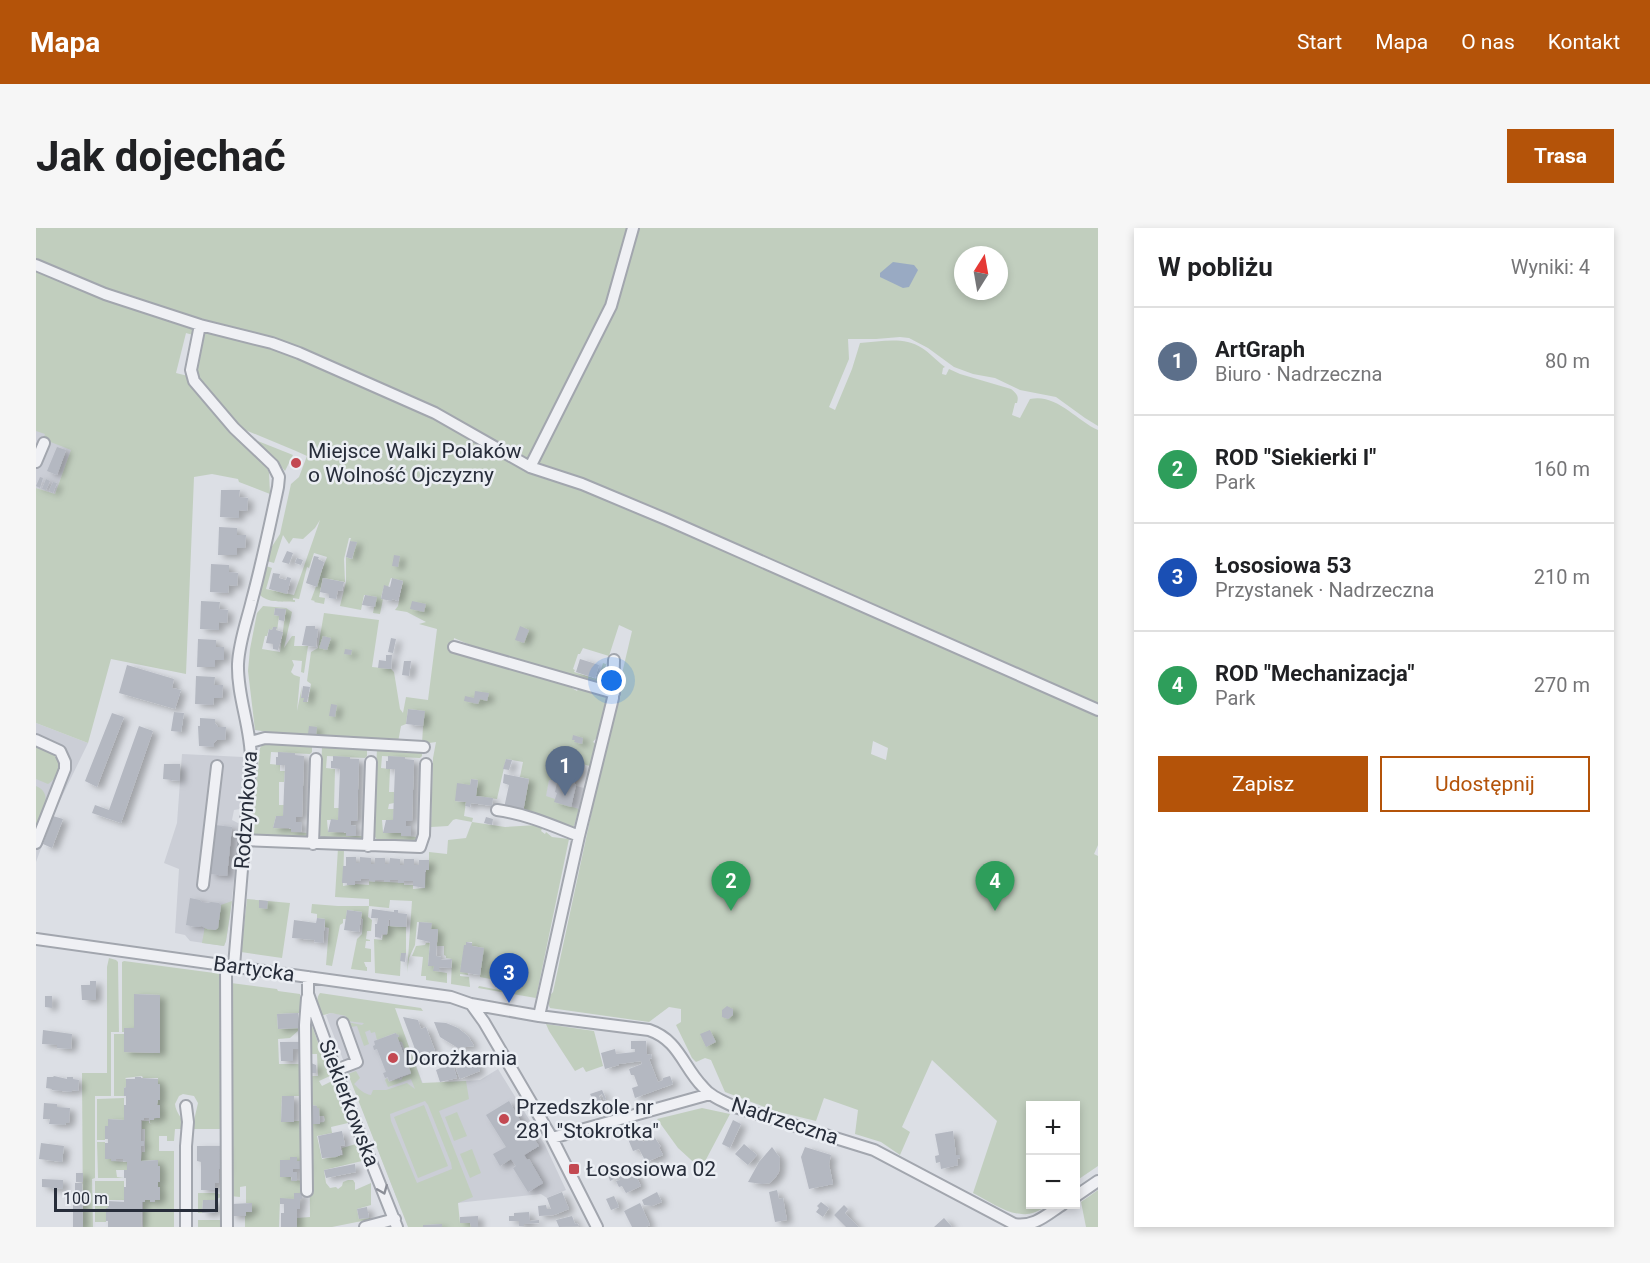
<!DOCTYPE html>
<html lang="pl">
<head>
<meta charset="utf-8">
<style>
  body { margin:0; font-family:Roboto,sans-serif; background:#f6f6f6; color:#202124 }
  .controls { position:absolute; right:18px; bottom:18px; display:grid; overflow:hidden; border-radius:0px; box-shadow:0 3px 9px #0003 }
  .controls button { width:54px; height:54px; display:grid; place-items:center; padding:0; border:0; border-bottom:2px solid #e0e0e0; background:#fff; color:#202124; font:30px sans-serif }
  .compass { position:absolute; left:918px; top:18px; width:54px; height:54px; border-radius:50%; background:#fff; box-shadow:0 3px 9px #0003; rotate:11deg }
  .scale { position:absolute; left:18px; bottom:15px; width:164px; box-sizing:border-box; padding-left:6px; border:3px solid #272d3a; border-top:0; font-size:16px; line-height:21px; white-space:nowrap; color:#272d3a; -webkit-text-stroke:4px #ebeef3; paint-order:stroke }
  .you { position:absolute; left:576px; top:453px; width:21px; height:21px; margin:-15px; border:4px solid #fff; border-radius:50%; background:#1a73e8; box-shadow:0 0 0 9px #1a73e833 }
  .badge { display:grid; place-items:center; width:39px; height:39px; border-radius:50%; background:#b45309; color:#fff; font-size:20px; font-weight:700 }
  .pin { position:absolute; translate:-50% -50px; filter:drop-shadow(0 2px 3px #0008) }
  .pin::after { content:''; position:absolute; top:32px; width:21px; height:18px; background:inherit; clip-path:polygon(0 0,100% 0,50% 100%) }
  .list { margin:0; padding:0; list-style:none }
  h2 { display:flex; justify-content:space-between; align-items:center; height:78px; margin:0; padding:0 24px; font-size:26px }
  h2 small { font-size:20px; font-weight:400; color:#757577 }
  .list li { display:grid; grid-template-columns:39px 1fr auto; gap:18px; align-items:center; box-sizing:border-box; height:108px; padding:0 24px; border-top:2px solid #e0e0e0 }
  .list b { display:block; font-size:22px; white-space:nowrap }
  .list p { margin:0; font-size:20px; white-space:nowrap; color:#757577 }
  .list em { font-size:20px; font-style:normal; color:#757577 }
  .actions { display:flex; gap:12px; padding:18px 24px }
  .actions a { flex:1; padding:14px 0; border:2px solid #b45309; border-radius:0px; text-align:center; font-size:21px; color:#b45309 }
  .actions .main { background:#b45309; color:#fff }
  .map { position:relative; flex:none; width:1062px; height:999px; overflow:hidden; border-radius:0px }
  header { display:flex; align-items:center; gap:36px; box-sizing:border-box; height:84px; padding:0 30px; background:#b45309; color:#fff }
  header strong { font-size:28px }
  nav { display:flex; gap:33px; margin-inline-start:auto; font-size:21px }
  .intro { display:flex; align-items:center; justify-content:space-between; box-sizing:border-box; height:144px; padding:0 36px }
  h1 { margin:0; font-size:42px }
  .button { padding:15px 27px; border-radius:0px; background:#b45309; color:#fff; font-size:21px; font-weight:700 }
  main { display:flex; gap:36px; padding:0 36px }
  aside { flex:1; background:#fff; border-radius:0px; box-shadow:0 3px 9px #0003 }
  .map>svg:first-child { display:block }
  .built { fill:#cbced6 }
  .green { fill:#c1cebe; fill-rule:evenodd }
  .water { fill:#99aac3 }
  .building { fill:#b4b8c1; filter:url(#shadow) }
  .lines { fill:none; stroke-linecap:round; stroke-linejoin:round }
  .minor-casing { stroke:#a2a6ae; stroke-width:14 }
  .minor { stroke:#eff0f4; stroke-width:10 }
  .oneway { stroke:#8b8e97 }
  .poi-dot { fill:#c34952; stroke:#ebeef3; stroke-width:2 }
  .labels { text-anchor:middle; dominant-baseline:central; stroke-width:5; stroke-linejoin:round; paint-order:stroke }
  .poi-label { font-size:21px; fill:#272d3a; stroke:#ebeef3; text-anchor:start }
  .street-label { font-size:21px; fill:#272d3a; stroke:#ebeef3 }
</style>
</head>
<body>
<header>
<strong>Mapa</strong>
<nav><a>Start</a><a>Mapa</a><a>O nas</a><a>Kontakt</a></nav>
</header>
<div class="intro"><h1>Jak dojechać</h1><a class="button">Trasa</a></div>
<main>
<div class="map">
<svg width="1062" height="999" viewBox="0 0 1062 999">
  <defs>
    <filter id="shadow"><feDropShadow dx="5.5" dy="3" stdDeviation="3" flood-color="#0004"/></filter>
  </defs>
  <rect width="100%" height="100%" fill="#dcdfe5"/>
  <path class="built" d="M0,143L55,168L19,266L0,260Z
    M0,495L52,515L18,585L0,634Z
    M146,526L207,529L208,551L204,581L198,582L196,592L204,596L194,688L190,713L188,718L154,713L149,707L139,705L143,641L128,635L141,595Z
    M513,551L548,560L539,597L505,589Z
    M295,785L364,796L387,856L444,852L462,841L509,917L530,962L511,970L505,966L365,981L294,798L290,787Z"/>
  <path class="green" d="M0,0H1062V198L1049,190L1020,169L984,162L959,150L937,146L918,139L892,120L873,110L864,109L840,111H812L813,131L793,179L799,182L816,141L824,115C845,114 867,108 886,120C894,125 901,133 909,139L907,140L906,146L910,147L913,141L924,146L975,161C981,166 983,168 981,175H979L976,187L984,190L994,171C1020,165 1040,192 1062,202V617L1058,626L1062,628V938L1040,953V878H994V976L1013,977C1007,980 998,986 991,986C973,988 953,973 937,965L961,893L896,832L866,899L874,904L864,927L845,914L819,906L822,882L788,870L780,893L739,883L689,864L675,832L669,830L660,834L656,830L640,797L645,794V781L633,779L613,794L514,780C511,773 512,769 517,764L580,471L596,403L583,397L573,428L547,420L544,426H542L537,441L539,442L538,444L560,451L561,449H563L567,435L570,436L571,434L566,452L560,456L448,423L418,410L417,423L485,443L534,459L541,463L542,461L571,470L562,508L557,514L560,516L554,538L523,530L518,552H513L510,568L519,571V574L543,581L537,601L505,589V587L503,589L487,584L493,551L484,549L487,534L470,531L461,571L440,568L442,552L435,551L434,557L419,573L430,574L428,588L437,590L436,594L469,599L501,597L506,601L505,603L509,606L510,604L516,609L533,611L500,770L442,760L443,758L463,762L465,753L444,749L447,720L436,718V714H431L430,717L432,747L424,746V748L433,749L434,759L415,756L416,731L410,730V728L408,727V718H401L402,702L395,701V695L381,694L379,717L373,730L371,745L376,673L354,672L353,680L333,678L332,689L336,692L335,703H331L330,711L334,712V713H330L329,720L335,721V734H328L330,739H331V743L315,741L321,711L326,706L327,691L325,690L326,684L311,682L310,691H307V695L304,697L296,738L290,737L293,700L289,699V691L281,690V686L275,685L276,676L302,678H333V671L299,669L302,620L307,621L308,622L307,658L319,656L333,657V653L368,655V657H377V661L389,660L390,642H393V624L411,626L412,612L430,610L436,594L420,591L417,592L412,598L395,599L397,530L400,514L386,516L388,483L372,481L370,496L365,498L362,514L259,508L219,502L212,443L214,421L221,385L227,378L250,380L256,384L248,420L256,408H259L258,418H272L268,445L265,444L266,433L256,432L258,437L255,444L258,447L264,449L261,483L266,458L265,470H268V474H272L275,456L271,453L275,424L282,420L288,385L343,392L336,439L355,441L358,444L364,481L367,485L370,469L392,472L401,401L383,396L390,394L371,384L359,382L362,378L367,353L355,350L352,359L348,358L345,370L347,371L344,386L337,385L340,369L328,367L325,382L304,378L310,354V329L316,331L320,315L314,313L315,310H313L308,331L309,354L287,350L283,369L289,370L288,376L278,374L279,373L275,372L291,329L278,325L273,340L271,339L263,371L257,370V372H259V374C247,373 232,376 223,366L228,339L230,338L236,340L230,361L258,367L284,292L279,300L267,311L257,310L253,316L247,307L238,335L231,333L235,320L244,306L255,256L263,249L271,228L260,223L190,194L227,234L233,244L234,266L203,254L202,251L176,246L158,249L150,446L75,431L52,515L0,495V260L19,266L35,222L7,211L9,206L0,203ZM927,27H963V63H927ZM161,92L169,104L166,109L156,149L140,145L150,105L157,107ZM239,380L250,381L244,424L226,421L229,408H231L233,401L236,402L237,399H240L241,403L243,388L238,387ZM837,513L852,520L850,532L835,526Z
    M212,209L257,227L249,243L239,231Z
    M228,515L276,517V524L274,526L235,524L234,536L244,537V543H249L248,554H243V577H248L247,588H240L237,600L255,601V604L273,605L270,609L227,608L226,606H216L215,604L224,520Z
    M0,518C4,519 10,521 14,523C28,532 23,550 12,556L0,551Z
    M286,518L305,520L331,519V528L329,530L291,528L290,540L299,541L298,580H303L302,592H291L292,604L310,605V608H328L325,611L286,610L283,606Z
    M341,519L386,522V528L384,530L346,528L345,540L354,541L353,564H358V575L353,576L352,581H358L357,592H346L347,604L365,605V608L383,609L379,613L341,612L338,607Z
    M0,558C19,566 5,586 0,600Z
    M211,671L254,675L246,730L205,724Z
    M196,673L190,713L188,718L166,715L169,698L179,702L182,700L185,677Z
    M352,698L370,699V725H365L364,748L339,745L338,711L346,712L347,707H351Z
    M390,715H394L392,737L398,738V743L411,745V755L390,752V748H385L387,729L376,728L380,718L389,717Z
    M73,730L80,732L82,734L83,804H75V868H59V950L56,951L57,999H47L46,845H71V739Z
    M88,733L186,746L187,763L185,803L187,901H156L162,875L158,868L147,866L143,868L139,876C140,887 148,888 146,901H139L138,913H131V908H123V923H138V999H107V974H109V972H114V974H118L119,972L124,971V959H122V954L124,953V938H122V932L105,933L106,924H109V901H106V893H113V895L116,896L114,895V892L124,889V877H121L122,872L124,871V857L122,856V850H107L106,848L89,850L90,851V859L88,860V868H78V806H88V824L123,825V767L98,766V800H88V804H86V734Z
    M195,755L241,761L242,763L264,766L265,785L241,786L242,801L263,800V802L254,810L242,811L243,836H266V868H246L245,893H266L268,933H261L260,929H254L255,952L269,953L270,963L266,965H258V971H244L243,999H206H209V988L210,987V984L216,983V975H210V958L204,959V969L194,968Z
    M284,765L385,780L387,783L359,780L386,855L430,853L433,871L403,883L437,969L422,975L424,995H434L435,999H406V996L389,997L388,999H372L312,846L320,843L324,850L318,856C323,861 328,866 335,867L337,862H350L371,855L379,861L375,851L352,859L349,852L351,850L353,854L362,851L365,852L367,849L375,846L372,837L373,834L366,814L363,813L361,809H363L359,805L341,812L339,804L335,805L334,802L329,804L333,816L328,818L321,798L315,799L312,798L311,794L326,797L328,795L311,793L310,788L295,785L284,788C282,781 279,771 284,765ZM389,873L392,877L415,935L416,941L381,955L355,893L354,886Z
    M274,792L294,848L283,853L286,858L296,853L312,895L295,899L296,905L281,908L286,931L307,927L306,920L320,916L326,933L288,942L290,955L294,960L300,959L302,961L306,958L307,954L312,952H317L319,955V962L335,955V977L321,981L323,991L333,990L336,991L296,999H261V990L274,989L273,896L288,894L289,892L288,888H283L280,878L276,877L275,880L273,848H282L281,826H273Z
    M510,796L558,803L567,838L550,844L547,839L539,843L513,803Z
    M88,870V892L72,891V898L69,899V912H61V871Z
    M388,877L412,938L382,950L358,889Z
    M666,880L694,886L665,941L642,920L621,891Z
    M421,884L431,908L418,913L409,889Z
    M61,914H69L70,931H75V933L91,934V942H80L81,949L88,950H62Z
    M436,921L445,945L434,950L424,926Z
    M59,953H88V972H69L72,973V980L70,981V994H59Z
    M1062,962V999H1050L1045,974Z
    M162,965H181L187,968L179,972H167L166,985H162Z
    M162,992H188V999H162Z"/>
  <path class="water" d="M857,34L878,37L882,42L873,59L867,60L844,49V45Z"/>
  <path class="building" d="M21,219L30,222L21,247L11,243Z
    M4,249L7,250L4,260L0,258Z
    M10,251L14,253L10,262L6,261Z
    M17,254L21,255L17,265L13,263Z
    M185,262H204L203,269L212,270L211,283L203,282V290L184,289Z
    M183,299L201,300V307H210L209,320H201V327H182Z
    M314,313L321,314L316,331L310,329Z
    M251,323L257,325L253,336L246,334Z
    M358,327L364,328L362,339L356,338Z
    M278,328L283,329L282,331L288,334L281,359L270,355Z
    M261,330L267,332L265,337L259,335Z
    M175,336L193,337V344L202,345L201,358L193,357L192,365L174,364Z
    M237,345L244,346L243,350L250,352L251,349L255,350L251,366L233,361Z
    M287,350L308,354L306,363L302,362L300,371L293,370V366L284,364Z
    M356,350L367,353L362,373L356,371V373L345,371L348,357L354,359Z
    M329,367L341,369L339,379L326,377Z
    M165,373L184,374L183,381L192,382L191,395L183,394V402L164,401Z
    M376,373L390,376L388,384L374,381Z
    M239,380L250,381L248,393L243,392V388L238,387Z
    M270,398H279V401H282L280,419L266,417Z
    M484,398L493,402L488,415L479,412Z
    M237,399H241L240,402L247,404L242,422L237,421V416L230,415L233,401L236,402Z
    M287,408L295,410L291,422L283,420Z
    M355,410L360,411L357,425L352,424Z
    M162,411L180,412V419H188V432H179V439H161Z
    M309,421L316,422L315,427L308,426Z
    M350,427H356L355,441L342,440L343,432L350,433Z
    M544,431L563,437L559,450L540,444Z
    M368,433H375L373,448L366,447Z
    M91,437L138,451L136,460L145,462L139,481L83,465Z
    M160,448L179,449L178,457H187L186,470H178L177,477L159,476Z
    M267,458L274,459L271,474H267L268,470H265Z
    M439,463L453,465L451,473L444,471L442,476L428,473L429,468L438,470Z
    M295,476L301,477L299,489L293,488Z
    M372,481L389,483L387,498L370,496Z
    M138,484L148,485L145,504L135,503Z
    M76,485L88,489L61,559L49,553Z
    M164,490L179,491V495L182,499H190L189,512H181L178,515V519L163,518L162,498H164Z
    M103,498L117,503L85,595L56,585L59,577L73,582Z
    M273,498L281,499L280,507L272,506Z
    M537,507L547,510L546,516L538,514L539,512H536Z
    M242,524L259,525V527L268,528L266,589H260V594H266L265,604H255V601L253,600H237L240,588H247L249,537H240V529H242Z
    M297,528L314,529V531H323L321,593H315V597L320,598V608H310V605L308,604H292L295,591L302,592L304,541L295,540V533H297Z
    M352,528L369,529V531L378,532L376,593H370V598H375V608H365V605H347L350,592H357L359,541H350V533H352Z
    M470,531L476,532L473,542L467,541Z
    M529,533L545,537L542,549H540L538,556L540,557L535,579L518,574L521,565L519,564L524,541H526Z
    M128,536H144V553L127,551Z
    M468,546L493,551L487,584L468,580L473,557L467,555Z
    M435,551L442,552L440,568L457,570L456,578L435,575L434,579L429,578L430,574L419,573L421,555L434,557Z
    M17,588L27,591L16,620L7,616Z
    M450,589L457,591L456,597L448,595Z
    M179,597L196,599L191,648L174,646Z
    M310,629H320V635H324V629L335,630V636H339V630H349V636H353L354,630L364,631V637H368V631H378V637H383V632H393V642H390L389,644V660L377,658V653H368V655H362V652H354V654H348V652H339V654L333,653V651H325L324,653H319V657H311V655H306L307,638H310Z
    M154,670L164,672L166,674L172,675L175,674L183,675L185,677L182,700L179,702L171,701L166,698L160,699L150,697Z
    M223,672L232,673L231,681L223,680Z
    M336,681L358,684V682H362V685L371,686L370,699L354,698V692L353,691L351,706H346L345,710L339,709V696H341L342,690H335Z
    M311,682L326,684L323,704L308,702Z
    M281,690L289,691L287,715L278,714L279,712L256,710L258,692L280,695Z
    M383,694L396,695L395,701H402L400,728L405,729V732L416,731L415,740L403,739V743H397L398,738H392L394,714L381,711Z
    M430,714L436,715V718L448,720L444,747L424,744L428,717H430Z
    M365,725H370L369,734L364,733Z
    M54,753H60V772H46L45,757H54Z
    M98,766L124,767V825L88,824V800H98Z
    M9,768H16V780L9,779Z
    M691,778L697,781V787L692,791L686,789V782Z
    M262,785L263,800L242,801L241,786Z
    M367,789L382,792L385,801L390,799L399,823L382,829Z
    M398,794L410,795L422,800L432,808L438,818L422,820L404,809Z
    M7,802L36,806L35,821L21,820V817L6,816Z
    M674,802L680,814L670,819L664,806Z
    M360,805L361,807L362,806L363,809H361L375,845L353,853L352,849L349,850L347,845L350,844L341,821L338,822L337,818L339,817L338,813Z
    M595,813H610L611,827L615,826L616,830L613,831L622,854L627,852V850L634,848L637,856L599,870L596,860L602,858L598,847H595L593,841L606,836L605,833L583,836V837L569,841L565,825L579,821L580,826L599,824V821H595Z
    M244,814H263V821H257V833H245Z
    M415,831L421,850L404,854L400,842L409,838L408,836H410V833Z
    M439,832L444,843L424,851L420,841Z
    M275,835L280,837V845H273V837H275Z
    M18,848L31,851V849H37V851L43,852L42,863L36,862V864L16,862V861L10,860L11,849H17Z
    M99,849H105V850L122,851V856H124V872H122L121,877H124V890H118V892H113V890H108V892H105V913H108V918H105V933L122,932V938H124V954H122V959H124V972H119V974H114V972H109V974H106L105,999H72V993H70V980H72V973L88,974V959H90V950H88V942H91V934L87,933V931H80V933H75V931H69V915H72V911H69V898H72V891L88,892V877H90V868H88V860L90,859V851H99Z
    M566,862L570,871L568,872L566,866L563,868L570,882L564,885L554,866Z
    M246,868H258V894H245Z
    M473,873L492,906L494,905L503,918L488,927L491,932L493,931L507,955L492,964L477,940L480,938L475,931L464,938L457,926L470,919L450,887Z
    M8,875L21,876V879L34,880L33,895H30L29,897L13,896L14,891H7Z
    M275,877L281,878V880H283L284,896H273V881L275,880Z
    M697,892L705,896L694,920L686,916Z
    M306,903L309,917L304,918L306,926L300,929L286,930L282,908Z
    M917,903L920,927H924V930L921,931L922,937L905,941L904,934L900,935L899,928L903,927L899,906Z
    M603,905L607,914L617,907L625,919H623L627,927L610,934L603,921L597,923L592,911Z
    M5,915L28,918L26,934L3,931Z
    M708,916L721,927L712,937L699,926Z
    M161,918H187L188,941H183V955H179V962H165V934L161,933Z
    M736,919L744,930L743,944L739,950L734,955L726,956L712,954L723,934Z
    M769,919L795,927L793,936L797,956L773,961L765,929Z
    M254,929H261V933H268V941H257V944H261V953H255L256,949H244V932H254Z
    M319,936L320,944L290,950L288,942Z
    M595,938L605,958L590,965L586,958L583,959L580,953L584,952L582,949L574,953L572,947Z
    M40,945H47V954H40Z
    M6,951L27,952V961L6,959Z
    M39,955H46L47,999H37V974H39Z
    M741,962L743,971L747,970L751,992L739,994L733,964Z
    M526,964L533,981L518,987L503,988L502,978L510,977L511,981H515L511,970Z
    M621,964L626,974L616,978L608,977L606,972Z
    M258,965H266V971H264V981H261V999H245V985H248V976H244V970L258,971Z
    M578,968L583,979L575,982L570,971Z
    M167,972H179V977H182V980H179V985H166Z
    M785,974L793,980L787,989L780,984L783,980L781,978Z
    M216,975V984H210V988H195V976Z
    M604,975L614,997L610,999H596L588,983Z
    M808,977L812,981L809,985L823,999H810L798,987Z
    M331,979L333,990L323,991L321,981Z
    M493,984L494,993L503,992V995L488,996V998H483V993H473V988H478V985Z
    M442,988V999H435L434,995H424V989Z
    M536,988L539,996L541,995L543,998L523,999L520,992Z
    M908,990L916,999H898Z
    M406,996V999H387V997Z"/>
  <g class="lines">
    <defs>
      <path id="minor" d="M0,37L69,66L164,97L236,115L263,125L399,185L494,239L546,256L632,292L1062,482
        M164,97L155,142L158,153L198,200L237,237L243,249L242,259C234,297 226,335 216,372C211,393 203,414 202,436C201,469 215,499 215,532L198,738
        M0,234L8,215
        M494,239L575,78L597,0
        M418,419L578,465
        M0,512L24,523L29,534V541L0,615
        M215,514L229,510L388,519
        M461,582C490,586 515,597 543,608
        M208,612L384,619L388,607L390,536
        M277,616L280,531
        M332,618L335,534
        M167,657L181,538
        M0,711L415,769L435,776L503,788L613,802C643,812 647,839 667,859C675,869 687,873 699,879L838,922L978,996C999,999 1010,987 1027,976
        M190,737L191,999
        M272,749V766L312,876L361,999
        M435,776L448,794L516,910L561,999
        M503,788L543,608L577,470L578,432
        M300,842L321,834L307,795
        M516,910L674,866
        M271,963L269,797L271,770
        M1040,968L1062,953
        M150,999V918L152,894L150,878
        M329,999L359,991"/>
    </defs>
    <use href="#minor" class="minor-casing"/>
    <use href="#minor" class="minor"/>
  </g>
  <defs><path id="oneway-chevron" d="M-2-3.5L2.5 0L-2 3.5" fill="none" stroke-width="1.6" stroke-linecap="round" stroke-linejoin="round" transform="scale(1.5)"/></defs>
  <use class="oneway" href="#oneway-chevron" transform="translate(347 962) rotate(68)"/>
  <g class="poi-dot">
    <circle cx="260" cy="235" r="6"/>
    <circle cx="357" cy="830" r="6"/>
    <circle cx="468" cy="891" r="6"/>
    <rect x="532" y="935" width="12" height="12" rx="3"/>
  </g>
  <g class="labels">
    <g class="poi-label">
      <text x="272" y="223">Miejsce Walki Polaków<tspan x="272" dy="24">o Wolność Ojczyzny</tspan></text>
      <text x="369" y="830">Dorożkarnia</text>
      <text x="480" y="879">Przedszkole nr<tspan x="480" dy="24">281 "Stokrotka"</tspan></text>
      <text x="550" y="941">Łososiowa 02</text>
    </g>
    <g class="street-label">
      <text transform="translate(210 582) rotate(-86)">Rodzynkowa</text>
      <text transform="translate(218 741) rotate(8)">Bartycka</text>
      <text transform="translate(313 875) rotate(69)">Siekierkowska</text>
      <text transform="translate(749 893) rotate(18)">Nadrzeczna</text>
    </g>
  </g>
</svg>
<div class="controls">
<button>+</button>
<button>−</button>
</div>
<svg class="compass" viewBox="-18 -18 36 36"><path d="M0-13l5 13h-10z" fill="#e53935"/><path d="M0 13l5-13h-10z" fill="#757577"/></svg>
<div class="scale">100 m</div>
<div class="you"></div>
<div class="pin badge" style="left:529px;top:568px;background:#5c6f8a">1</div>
<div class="pin badge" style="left:695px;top:683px;background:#2e9e5b">2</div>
<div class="pin badge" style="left:473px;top:775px;background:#1a4fb4">3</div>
<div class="pin badge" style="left:959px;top:683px;background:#2e9e5b">4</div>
</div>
<aside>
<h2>W pobliżu<small>Wyniki: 4</small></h2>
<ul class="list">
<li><span class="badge" style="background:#5c6f8a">1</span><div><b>ArtGraph</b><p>Biuro · Nadrzeczna</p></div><em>80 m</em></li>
<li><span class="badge" style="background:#2e9e5b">2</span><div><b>ROD &quot;Siekierki I&quot;</b><p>Park</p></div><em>160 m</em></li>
<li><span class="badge" style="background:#1a4fb4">3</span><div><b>Łososiowa 53</b><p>Przystanek · Nadrzeczna</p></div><em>210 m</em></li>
<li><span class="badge" style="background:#2e9e5b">4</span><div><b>ROD &quot;Mechanizacja&quot;</b><p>Park</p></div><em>270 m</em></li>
</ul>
<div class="actions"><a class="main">Zapisz</a><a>Udostępnij</a></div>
</aside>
</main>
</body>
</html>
